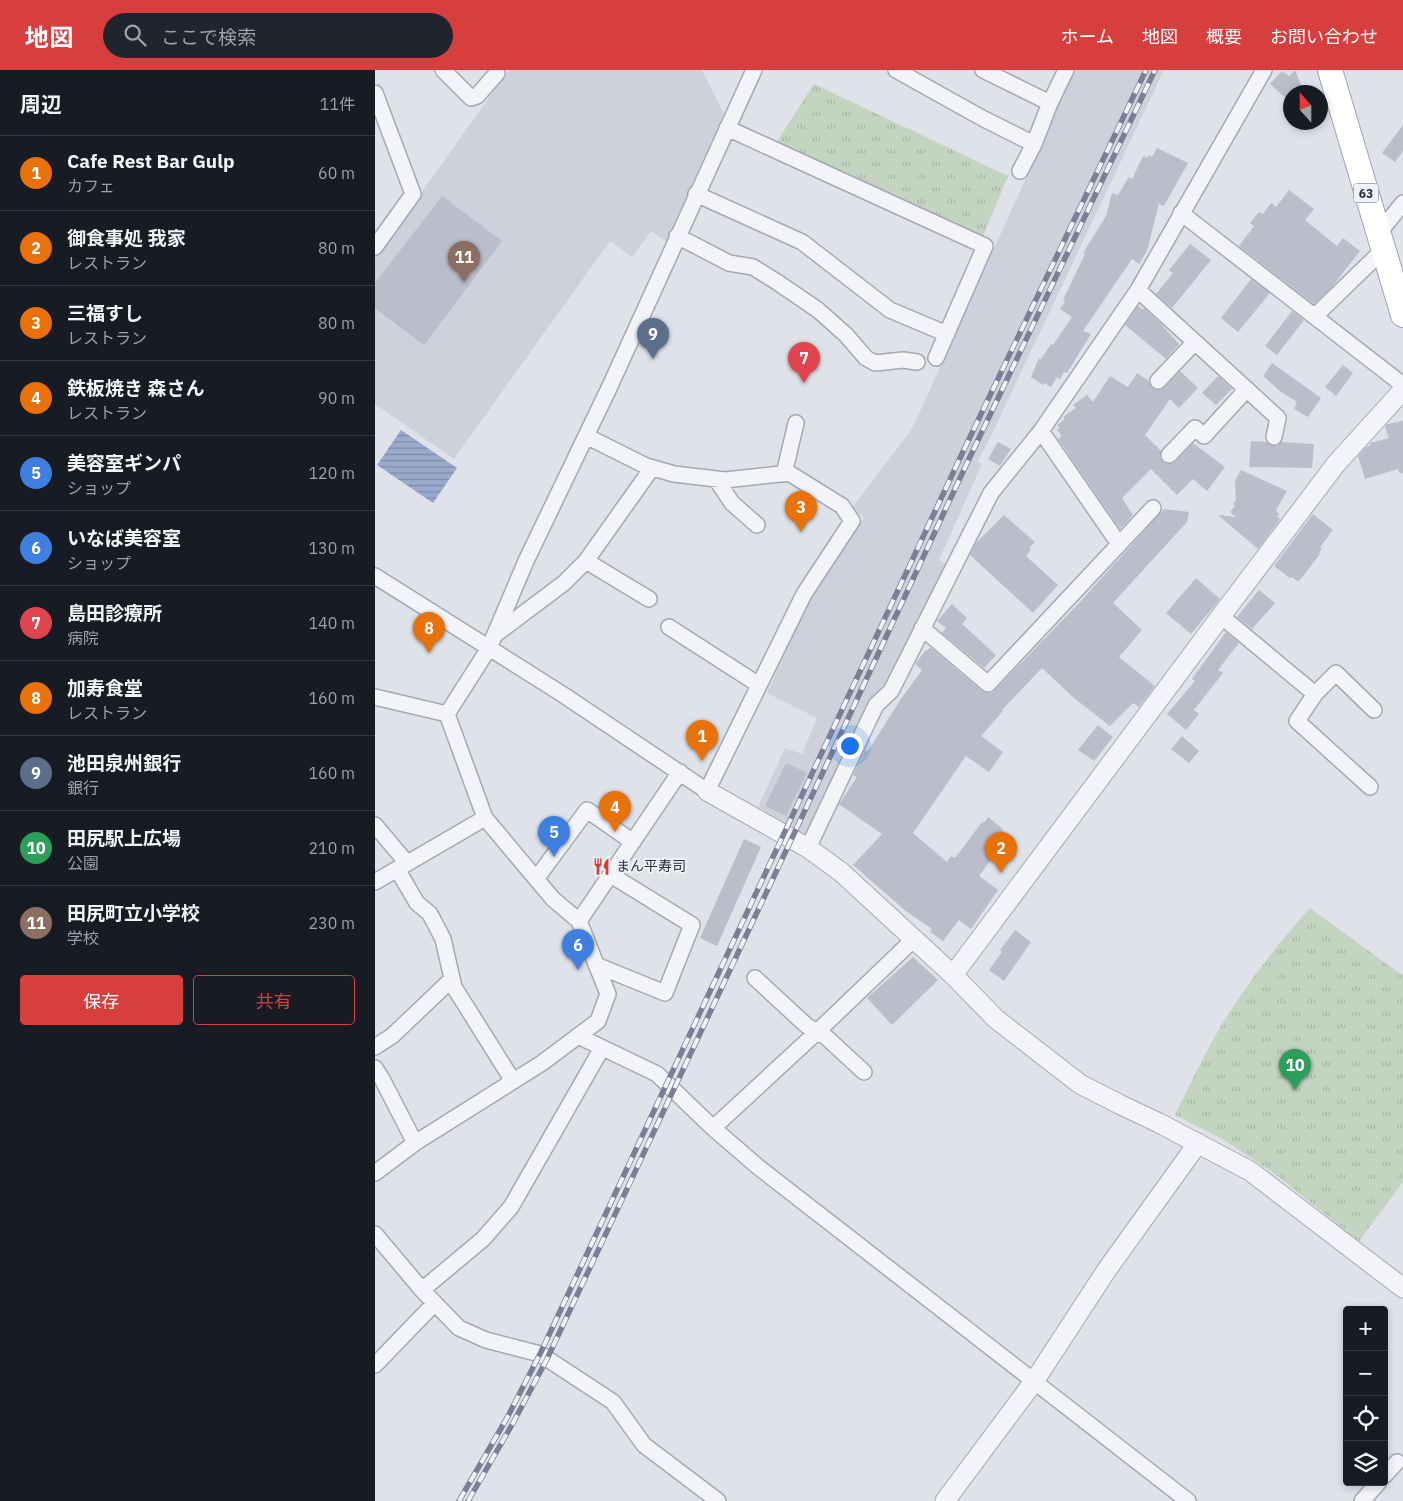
<!DOCTYPE html>
<html lang="ja">
<head>
<meta charset="utf-8">
<style>
  body { margin:0; font-family:"IBM Plex Sans","Noto Sans JP",sans-serif; background:#20242c; color:#f1f3f6 }
  .controls { position:absolute; right:15px; bottom:15px; display:grid; overflow:hidden; border-radius:5px; box-shadow:0 2px 8px #0003 }
  .controls button { width:45px; height:45px; display:grid; place-items:center; padding:0; border:0; border-bottom:1px solid #363941; background:#171b24; color:#f1f3f6; font:25px sans-serif }
  .compass { position:absolute; left:908px; top:15px; width:45px; height:45px; border-radius:50%; background:#171b24; box-shadow:0 2px 8px #0003; rotate:339deg }
  .you { position:absolute; left:474px; top:675px; width:18px; height:18px; margin:-12px; border:4px solid #fff; border-radius:50%; background:#1a73e8; box-shadow:0 0 0 8px #1a73e833 }
  .badge { display:grid; place-items:center; width:32px; height:32px; border-radius:50%; background:#d63f3e; color:#fff; font-size:16px; font-weight:700 }
  .pin { position:absolute; translate:-50% -41px; filter:drop-shadow(0 1px 2px #0008) }
  .pin::after { content:''; position:absolute; top:26px; width:18px; height:15px; background:inherit; clip-path:polygon(0 0,100% 0,50% 100%) }
  .list { margin:0; padding:0; list-style:none }
  h2 { display:flex; justify-content:space-between; align-items:center; height:65px; margin:0; padding:0 20px; font-size:21px }
  h2 small { font-size:16px; font-weight:400; color:#9ea1a6 }
  .list li { display:grid; grid-template-columns:32px 1fr auto; gap:15px; align-items:center; box-sizing:border-box; height:75px; padding:0 20px; border-top:1px solid #363941 }
  .list b { display:block; font-size:19px; white-space:nowrap }
  .list p { margin:0; font-size:16px; white-space:nowrap; color:#9ea1a6 }
  .list em { font-size:16px; font-style:normal; color:#9ea1a6 }
  .actions { display:flex; gap:10px; padding:15px 20px }
  .actions a { flex:1; padding:11px 0; border:1px solid #d63f3e; border-radius:5px; text-align:center; font-size:18px; color:#d63f3e }
  .actions .main { background:#d63f3e; color:#fff }
  .icon { flex:none; width:28px; height:28px; fill:none; stroke:currentColor; stroke-width:2; stroke-linecap:round; stroke-linejoin:round }
  .map { position:relative; flex:none; width:1028px; height:1431px; overflow:hidden }
  header { display:flex; align-items:center; gap:30px; box-sizing:border-box; height:70px; padding:0 25px; background:#d63f3e; color:#fff }
  header strong { font-size:24px }
  nav { display:flex; gap:28px; margin-inline-start:auto; font-size:18px }
  .search { width:350px; height:45px; background:#20242c; display:flex; align-items:center; gap:12px; box-sizing:border-box; padding:0 18px; border-radius:28px; color:#9ea1a6; font-size:19px }
  main { display:flex }
  aside { flex:1; background:#171b24 }
  .map>svg:first-child { display:block }
  .built { fill:#ced1dc }
  .grass { fill:url(#grass-tufts) }
  .water { fill:url(#water-rules) }
  .building { fill:#babdca }
  .lines { fill:none; stroke-linecap:round; stroke-linejoin:round }
  .minor-casing { stroke:#a5a8b4; stroke-width:18 }
  .tertiary-casing { stroke:#a5a8b4; stroke-width:21 }
  .primary-casing { stroke:#9fa4b6; stroke-width:26 }
  .minor { stroke:#f3f4f8; stroke-width:15 }
  .tertiary { stroke:#f3f4f8; stroke-width:19 }
  .primary { stroke:#fff; stroke-width:24 }
  .rail-casing { stroke:#797f94; stroke-width:5.5 }
  .rail { stroke:#f0f2f7; stroke-width:4; stroke-dasharray:11; stroke-linecap:butt }
  .labels { text-anchor:middle; dominant-baseline:central; stroke-width:4; stroke-linejoin:round; paint-order:stroke }
  .shield { fill:#f0f2f7; stroke:#646878; stroke-width:1 }
  .shield-label { font-size:12px; font-weight:bold; fill:#282d42 }
  .poi-label { font-size:14px; fill:#282d42; stroke:#f0f2f7; text-anchor:start }
</style>
</head>
<body>
<header>
<strong>地図</strong>
<div class="search"><svg class="icon" aria-label="search" viewBox="0 0 24 24"><circle cx="10" cy="10" r="6"/><path d="M15 15l6 6"/></svg>ここで検索</div>
<nav><a>ホーム</a><a>地図</a><a>概要</a><a>お問い合わせ</a></nav>
</header>
<main>
<aside>
<h2>周辺<small>11件</small></h2>
<ul class="list">
<li><span class="badge" style="background:#e8710a">1</span><div><b>Cafe Rest Bar Gulp</b><p>カフェ</p></div><em>60 m</em></li>
<li><span class="badge" style="background:#e8710a">2</span><div><b>御食事処 我家</b><p>レストラン</p></div><em>80 m</em></li>
<li><span class="badge" style="background:#e8710a">3</span><div><b>三福すし</b><p>レストラン</p></div><em>80 m</em></li>
<li><span class="badge" style="background:#e8710a">4</span><div><b>鉄板焼き 森さん</b><p>レストラン</p></div><em>90 m</em></li>
<li><span class="badge" style="background:#3f7fe0">5</span><div><b>美容室ギンパ</b><p>ショップ</p></div><em>120 m</em></li>
<li><span class="badge" style="background:#3f7fe0">6</span><div><b>いなば美容室</b><p>ショップ</p></div><em>130 m</em></li>
<li><span class="badge" style="background:#e0444e">7</span><div><b>島田診療所</b><p>病院</p></div><em>140 m</em></li>
<li><span class="badge" style="background:#e8710a">8</span><div><b>加寿食堂</b><p>レストラン</p></div><em>160 m</em></li>
<li><span class="badge" style="background:#5c6f8a">9</span><div><b>池田泉州銀行</b><p>銀行</p></div><em>160 m</em></li>
<li><span class="badge" style="background:#2e9e5b">10</span><div><b>田尻駅上広場</b><p>公園</p></div><em>210 m</em></li>
<li><span class="badge" style="background:#8d6e63">11</span><div><b>田尻町立小学校</b><p>学校</p></div><em>230 m</em></li>
</ul>
<div class="actions"><a class="main">保存</a><a>共有</a></div>
</aside>
<div class="map">
<svg width="1028" height="1431" viewBox="0 0 1028 1431">
  <defs>
    <pattern id="grass-tufts" width="24" height="20" patternUnits="userSpaceOnUse" patternTransform="scale(1.25)"><rect width="24" height="20" fill="#c3d4c1"/><path d="M3 7l-1-3M5 7V3M7 7l1-3M15 17l-1-3M17 17v-4M19 17l1-3" fill="none" stroke="#a8b6a7"/></pattern>
    <pattern id="water-rules" width="6" height="5" patternUnits="userSpaceOnUse" patternTransform="scale(1.25)"><rect width="6" height="5" fill="#9ac"/><path d="M0 2.5h6" fill="none" stroke="#7d8ba7"/></pattern>
  </defs>
  <rect width="100%" height="100%" fill="#e0e2ea"/>
  <path class="built" d="M134,0H327L349,44L291,171L276,161L257,187L235,171L79,389L0,334V187Z
    M700,0H789L614,370L602,392L607,394L564,490L572,495L434,767L383,737L410,678L427,684L442,648L392,623L432,535L489,447L476,439L537,359Z"/>
  <path class="grass" d="M439,14L633,106L606,171L399,76Z
    M935,838L1028,906V1112L984,1171L900,1104L849,1070L800,1045C818,1009 835,971 858,937C881,902 907,869 935,838Z"/>
  <path class="water" d="M26,360L82,398L58,433L2,395Z"/>
  <path class="building" d="M920,0L929,22H916V33L895,14L907,1L914,6Z
    M1028,55V81L1020,92L1007,83Z
    M782,78L813,93L789,136L784,134L772,181L764,194L757,189L727,233L708,261L716,264L692,303L689,302L685,309L682,307L676,317L669,313L668,315L656,307L664,288L666,289L676,274L678,275L697,247L685,239L690,232L688,230L710,184L708,183L731,146L737,123L743,125L754,107L757,109L768,86L772,88L774,85L777,87Z
    M914,120L939,139L930,150L962,176L968,168L985,181L956,218L939,234L864,176L879,156L875,153L884,142L888,144L896,133L901,137Z
    M67,126L127,171L49,275L0,238V213Z
    M815,174L836,190L797,238L781,224L798,203L794,200Z
    M876,209L895,223L863,262L846,248Z
    M763,236L768,240L769,238L785,253L804,274L791,289L750,255Z
    M917,241L929,250L902,285L890,276Z
    M897,293L946,328L933,347L919,339L922,332L906,322L888,306Z
    M968,295L978,303L961,326L950,317Z
    M805,301L823,318L804,338L795,329L770,365L786,381L785,388L791,394L800,392L818,373L850,397L832,421L818,409L802,425L776,399L747,428L758,445L745,459L683,369L687,366L682,360L685,358L682,355L690,349L688,347L701,338L698,335L712,325L718,332L735,306L753,317L762,303L774,311L777,318L785,320L790,317Z
    M843,306L857,319L841,335L827,323Z
    M1028,351V403L1025,404L1023,399L990,409L983,386L991,377L995,376V373L1014,368L1010,357L1012,354Z
    M876,371L891,372L898,376H902L906,372L939,374L937,398L874,397Z
    M623,372L636,379L625,396L613,389Z
    M866,400L912,421L901,440L904,444L902,446L905,449L883,479L843,445L861,447L855,442L860,436L858,434L861,430L860,411Z
    M789,439L814,442L812,452L738,533L767,560L744,587L780,616L764,637L758,633L735,656L699,628L667,598L627,640L628,641L606,666L628,682L614,702L591,686L538,763L572,792L576,786L580,788L607,752L609,753L613,747L628,759L627,760L629,762L628,764L631,766L621,779L623,780L604,806L623,820L596,859L584,850L568,871L555,862L557,859L532,842L478,795L507,764L464,734L482,707L478,705L490,680L493,681L526,629L547,600L540,594L551,580L552,581L555,577L607,621L612,623H617L705,532Z
    M938,444L958,460L945,477L947,478L944,483L945,484L925,510L922,511L917,507L915,508L899,496Z
    M629,445L660,472L654,478L656,480L651,486L683,515L658,543L595,485L600,474Z
    M821,508L845,529L816,564L791,543Z
    M884,520L900,533L877,559L862,547Z
    M577,534L592,548L587,554L621,585L609,598L567,563L571,558L562,551Z
    M851,562L864,573L843,600L848,603L819,640L824,644L811,660L792,644L820,611L817,609Z
    M723,655L738,667L719,691L703,680Z
    M807,666L824,681L814,693L796,679Z
    M411,693L432,703L411,746L390,736Z
    M369,769L386,777L342,876L325,868Z
    M640,860L656,872L629,911L614,900L627,882L625,880Z
    M538,887L563,910L517,955L492,928Z"/>
  <g class="lines">
    <defs>
      <path id="minor" d="M68,0L96,28L102,26L122,3
        M521,0L607,48L659,74
        M608,0L675,33L659,74L645,101
        M0,23L38,124L0,177
        M675,33L691,0
        M352,58L610,176L561,288
        M321,124L427,172L515,240L572,264
        M806,143L1028,315
        M1003,164L1028,133
        M302,166L354,193L378,197L402,212L443,240L471,265L491,288L500,293L528,290L542,292
        M763,220L903,348L899,367
        M940,246L1008,180
        M783,311L820,272
        M666,361L744,474
        M794,385L820,358L829,366L872,319
        M409,404L421,353
        M341,409L357,433L382,455
        M211,491L274,529
        M0,506L187,624L332,721L429,524L477,451L467,436L414,403L350,410L299,404L271,396L211,366
        M846,546L940,624
        M294,557L384,615
        M547,558L613,614L778,438
        M121,564L189,513L211,491L277,398
        M0,627L72,644
        M72,644L114,578L151,491L235,316L379,0
        M995,717L922,651L940,624L961,603L999,640
        M0,755L32,793
        M433,778L501,635L516,621L616,423L666,361L763,220L889,0
        M22,799L42,833L55,844L68,869L79,917L138,1011
        M161,809L212,740L258,772
        M0,812L110,748
        M204,851L305,702
        M221,895L290,923L317,855L236,805
        M380,908L432,956L451,967L489,1002
        M203,966L282,1004L338,1058L382,1096L813,1431
        M0,977L17,966L77,909
        M0,998L7,1009L40,1073
        M338,1058L442,962L539,869
        M0,1103L40,1073L167,993L223,951L233,924L204,851L178,829L110,748L72,644
        M0,1164L47,1220L84,1258L111,1270L165,1284L238,1332L269,1375L343,1431
        M47,1220L108,1169L136,1137L227,978
        M0,1295L59,1234
        M1009,1406L1022,1392
        M987,1431L1004,1412"/>
      <path id="tertiary" d="M332,721L433,778L466,802L578,905L621,949L705,1014L746,1035L784,1053L875,1101L1028,1218
        M578,905L846,546L961,394L1028,320
        M570,1431L660,1310L731,1201L823,1073"/>
      <path id="primary" d="M955,0L1028,245"/>
    </defs>
    <use href="#minor" class="minor-casing"/>
    <use href="#tertiary" class="tertiary-casing"/>
    <use href="#primary" class="primary-casing"/>
    <use href="#minor" class="minor"/>
    <use href="#tertiary" class="tertiary"/>
    <use href="#primary" class="primary"/>
    <defs>
      <path id="rail" d="M84,1431L132,1348L165,1284L585,388L771,0
        M93,1431L138,1353L172,1289L456,685L593,391L780,0"/>
    </defs>
    <use href="#rail" class="rail-casing"/>
    <use href="#rail" class="rail"/>
  </g>
  <defs>
    <symbol id="restaurant-bare" viewBox="-9 -9 18 18"><path d="M-5-6h1v4h1v-4h1v4h1v-4h1v5L-1.5 .5V6h-2V.5L-5-1ZM5-6V6H3V1.5H1.5Q1.5-4 5-6Z" fill="#d63f3e" stroke="#f0f2f7" stroke-width="2.5" paint-order="stroke"/></symbol>
  </defs>
  <g fill-rule="evenodd">
    <use href="#restaurant-bare" x="214" y="784" width="25" height="25"/>
  </g>
  <g class="labels">
    <rect class="shield" x="978.5" y="113.5" width="25" height="19" rx="4"/>
    <g class="shield-label">
      <text x="991" y="123">63</text>
    </g>
    <g class="poi-label">
      <text x="241" y="796">まん平寿司</text>
    </g>
  </g>
</svg>
<div class="controls">
<button>+</button>
<button>−</button>
<button><svg class="icon" aria-label="locate" viewBox="0 0 24 24"><circle cx="12" cy="12" r="6"/><path d="M12 2v4M12 18v4M2 12h4M18 12h4"/></svg></button>
<button><svg class="icon" aria-label="layers" viewBox="0 0 24 24"><path d="M12 4l9 5-9 5-9-5zM3 14l9 5 9-5"/></svg></button>
</div>
<svg class="compass" viewBox="-18 -18 36 36"><path d="M0-13l5 13h-10z" fill="#e53935"/><path d="M0 13l5-13h-10z" fill="#9ea1a6"/></svg>
<div class="you"></div>
<div class="pin badge" style="left:327px;top:691px;background:#e8710a">1</div>
<div class="pin badge" style="left:626px;top:803px;background:#e8710a">2</div>
<div class="pin badge" style="left:426px;top:462px;background:#e8710a">3</div>
<div class="pin badge" style="left:240px;top:762px;background:#e8710a">4</div>
<div class="pin badge" style="left:179px;top:787px;background:#3f7fe0">5</div>
<div class="pin badge" style="left:203px;top:900px;background:#3f7fe0">6</div>
<div class="pin badge" style="left:429px;top:313px;background:#e0444e">7</div>
<div class="pin badge" style="left:54px;top:583px;background:#e8710a">8</div>
<div class="pin badge" style="left:278px;top:289px;background:#5c6f8a">9</div>
<div class="pin badge" style="left:920px;top:1020px;background:#2e9e5b">10</div>
<div class="pin badge" style="left:89px;top:212px;background:#8d6e63">11</div>
</div>
</main>
</body>
</html>
